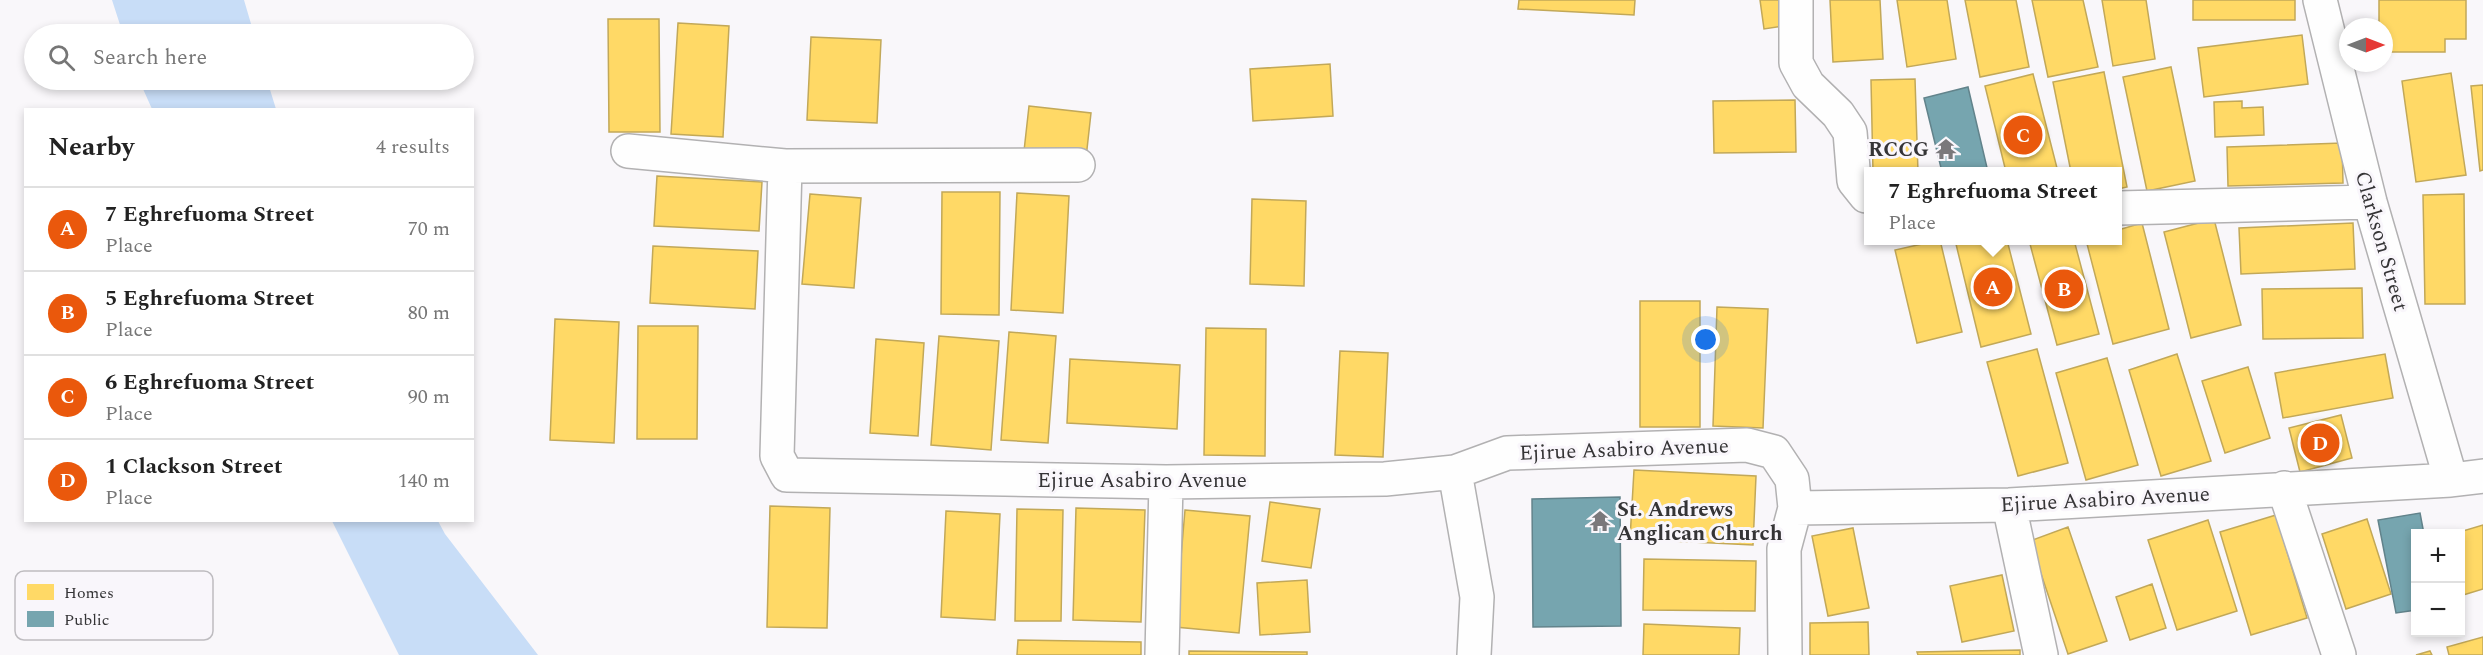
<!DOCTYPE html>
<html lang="en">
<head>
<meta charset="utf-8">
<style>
  body { margin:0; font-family:Spectral,serif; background:#f2f2f2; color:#222 }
  .controls { position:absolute; right:18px; bottom:18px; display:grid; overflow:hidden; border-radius:0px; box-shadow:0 3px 9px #0003 }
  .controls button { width:54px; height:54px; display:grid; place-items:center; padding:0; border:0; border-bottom:2px solid #e0e0e0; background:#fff; color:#222; font:30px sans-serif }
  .compass { position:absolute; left:2339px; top:18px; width:54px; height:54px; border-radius:50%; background:#fff; box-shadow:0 3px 9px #0003; rotate:90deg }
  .you { position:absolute; left:1706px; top:340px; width:21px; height:21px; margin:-15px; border:4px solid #fff; border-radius:50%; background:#1a73e8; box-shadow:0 0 0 9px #1a73e833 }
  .badge { display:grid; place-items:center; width:39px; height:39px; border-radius:50%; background:#ea580c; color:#fff; font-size:20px; font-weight:700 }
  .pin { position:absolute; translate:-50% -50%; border:3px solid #fff; box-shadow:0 2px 6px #0006 }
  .popup { position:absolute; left:1864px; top:167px; width:258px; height:78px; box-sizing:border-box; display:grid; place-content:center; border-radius:0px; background:#fff; filter:drop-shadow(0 2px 4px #0005); font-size:20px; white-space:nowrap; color:#767676 }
  .popup b { font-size:22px; color:#222 }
  .popup::after { content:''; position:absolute; left:50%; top:100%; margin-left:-12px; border:12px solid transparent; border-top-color:#fff }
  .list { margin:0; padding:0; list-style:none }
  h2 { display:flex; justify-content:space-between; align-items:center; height:78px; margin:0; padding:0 24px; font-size:26px }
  h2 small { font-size:20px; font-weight:400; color:#767676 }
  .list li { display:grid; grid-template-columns:39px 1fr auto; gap:18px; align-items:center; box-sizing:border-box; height:84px; padding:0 24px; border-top:2px solid #e0e0e0 }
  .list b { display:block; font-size:22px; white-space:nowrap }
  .list p { margin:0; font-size:20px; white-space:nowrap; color:#767676 }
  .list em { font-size:20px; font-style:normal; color:#767676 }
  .icon { flex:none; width:33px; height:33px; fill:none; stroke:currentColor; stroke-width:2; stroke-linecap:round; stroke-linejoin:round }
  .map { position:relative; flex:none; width:2483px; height:655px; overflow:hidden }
  .search { position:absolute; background:#fff; box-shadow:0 3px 9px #0003; left:24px; top:24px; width:450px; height:66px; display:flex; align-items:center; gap:15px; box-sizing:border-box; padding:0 21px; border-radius:33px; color:#767676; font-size:22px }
  .panel { position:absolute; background:#fff; box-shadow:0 3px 9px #0003; left:24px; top:108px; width:450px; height:414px; border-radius:0px }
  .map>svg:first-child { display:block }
  .water { fill:#c8ddf7 }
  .homes { fill:#ffd966; stroke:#c2a858; stroke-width:1.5 }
  .public { fill:#76a5af; stroke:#62838b; stroke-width:1.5 }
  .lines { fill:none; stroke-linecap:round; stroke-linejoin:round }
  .minor-casing { stroke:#b2b1b2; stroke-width:36 }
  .minor { stroke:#fefefe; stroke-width:33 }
  .labels { text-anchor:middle; stroke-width:6; stroke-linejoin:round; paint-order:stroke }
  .poi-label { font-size:21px; font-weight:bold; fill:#353436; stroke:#f9f6fb; text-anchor:end }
  .street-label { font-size:21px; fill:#353436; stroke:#f9f6fb }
  .key { fill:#f9f6fb; stroke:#bebcc0; stroke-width:1.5 }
  .key-label { font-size:16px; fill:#353436 }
</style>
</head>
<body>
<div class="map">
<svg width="2483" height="655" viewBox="0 0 2483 655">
  <rect width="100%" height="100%" fill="#f9f7fa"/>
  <path class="water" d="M112,0H244L254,34H123Z
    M139,80H267L276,109H152Z
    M332,521H438L445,534L538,655H399Z"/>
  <path class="homes" d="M1519,0H1635L1634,15L1518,9Z
    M1760,0H1786L1790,25L1764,29Z
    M1830,0H1880L1883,59L1833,62Z
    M1897,0H1947L1956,59L1907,67Z
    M1965,0H2016L2029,67L1980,77Z
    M2032,0H2083L2098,67L2048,77Z
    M2102,0H2146L2155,59L2113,66Z
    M2193,0H2295V20H2193Z
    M2379,0H2466V39H2445V52H2384V27H2379Z
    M608,19H659L660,132H609Z
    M678,23L729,26L723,137L671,134Z
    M2302,35L2308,84L2204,97L2198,48Z
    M811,37L881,40L877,123L807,120Z
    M1330,64L1333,116L1253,121L1250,69Z
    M2171,67L2195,181L2147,191L2123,77Z
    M2104,72L2127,187L2118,189V172H2071L2053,82Z
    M2451,73L2466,175L2416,182L2402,81Z
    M2033,74L2058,172H2006L1985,86Z
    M1915,79L1918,172H1873L1871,80Z
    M2483,85V170L2480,171L2471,86Z
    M1795,100L1796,152L1714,153L1713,101Z
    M2242,101V108L2263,107L2264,135L2215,137L2214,102Z
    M1029,106L1091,113L1086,158L1024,151Z
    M2342,143L2343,183L2228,186L2227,147Z
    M657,176L762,182L759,231L654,226Z
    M942,192H1000L999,315L941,314Z
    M1017,193L1069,196L1063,313L1011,310Z
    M810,194L861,198L854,288L802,284Z
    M2464,194L2465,304H2425L2423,195Z
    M1252,199L1306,201L1304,286L1250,284Z
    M2214,219L2241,325L2191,338L2164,232Z
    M2142,223L2169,329L2113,344L2086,240H2118V230Z
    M2353,223L2355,269L2241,274L2239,228Z
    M1940,240L1962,332L1917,343L1895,250Z
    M1955,240H2007L2031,334L1981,347Z
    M2042,240H2074L2099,334L2057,345L2030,244Z
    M653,246L758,251L755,309L650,303Z
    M2362,288L2363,338L2263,339L2262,289Z
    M1640,301H1700V427H1640Z
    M1717,307L1768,309L1763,428L1713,426Z
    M555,319L619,322L614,443L550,440Z
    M638,326H698L697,439H637Z
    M1206,328L1266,329L1265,456L1204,455Z
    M1009,332L1056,336L1048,443L1001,440Z
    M939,336L999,341L991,450L931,445Z
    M876,339L924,343L918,436L870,433Z
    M2037,349L2068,463L2018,476L1987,362Z
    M1340,351L1388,353L1383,457L1335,455Z
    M2177,354L2211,461L2161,476L2129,370Z
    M2385,354L2393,398L2283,418L2275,373Z
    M2107,358L2138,465L2086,480L2056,373Z
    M1070,359L1180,365L1177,429L1067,423Z
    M2248,367L2270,438L2225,453L2202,381Z
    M2341,415L2352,458L2300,472L2289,428Z
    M1634,470L1756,476L1753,545L1630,539Z
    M1270,502L1320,509L1311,568L1262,561Z
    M770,506L830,508L827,628L767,627Z
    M1076,508L1145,510L1141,622L1073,620Z
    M1017,509L1063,510L1061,621H1015Z
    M1185,510L1250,516L1239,633L1175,627Z
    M946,511L1000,514L995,620L941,617Z
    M2276,515L2307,618L2251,635L2220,532Z
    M2367,519L2391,594L2346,609L2322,534Z
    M2208,520L2237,611L2177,630L2148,540Z
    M2483,525V589L2460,596V534H2453Z
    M2068,527L2107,641L2068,654L2030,541Z
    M1853,528L1869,608L1828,616L1812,536Z
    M1644,559L1756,561L1755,611L1643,610Z
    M2002,575L2014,631L1962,642L1950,586Z
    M1307,580L1310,632L1260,635L1257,583Z
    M2152,584L2166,628L2130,640L2116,597Z
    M1868,622L1869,655H1810V623Z
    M1644,624L1740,628L1739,655H1643Z
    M2483,637V655H2449L2447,647Z
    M1018,640L1141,642V655H1017Z
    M2020,650V655H1918L1917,652Z
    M1189,651L1307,652V655H1189Z
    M2430,651L2432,655H2416Z"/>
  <path class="public" d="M1968,87L1988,172H1942L1924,98Z
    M1620,497L1621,626L1533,627L1532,499Z
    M2420,513L2424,534H2416V610L2396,613L2378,520Z"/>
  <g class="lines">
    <defs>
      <path id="minor" d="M1796,0V63L1808,85L1838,114L1850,132L1854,181L1866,196H1868
        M2320,0L2370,202L2451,480
        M628,151L785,166L1078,165
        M785,166L777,456L787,475L1166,482L1385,479L1455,472L1507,453L1747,445L1774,452L1792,479L1795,508L1784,549L1785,655
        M2118,208L2370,202
        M1455,472L1477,597L1474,655
        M2284,488L2339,655
        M2009,505L2041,655
        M1795,508L2009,505L2451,480L2483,476
        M1162,655L1166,482"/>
    </defs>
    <use href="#minor" class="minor-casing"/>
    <use href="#minor" class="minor"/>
  </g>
  <defs>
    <symbol id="temple-bare" viewBox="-9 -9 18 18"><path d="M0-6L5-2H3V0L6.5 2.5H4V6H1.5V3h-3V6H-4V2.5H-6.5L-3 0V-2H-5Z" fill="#7a787b" stroke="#f9f6fb" stroke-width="2.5" paint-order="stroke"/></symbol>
  </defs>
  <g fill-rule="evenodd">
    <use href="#temple-bare" x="1931" y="134" width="30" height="30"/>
    <use href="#temple-bare" x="1585" y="506" width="30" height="30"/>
  </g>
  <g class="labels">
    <g class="poi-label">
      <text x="1929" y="156">RCCG</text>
      <text x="1617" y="516" text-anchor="start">St. Andrews<tspan x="1617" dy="24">Anglican Church</tspan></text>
    </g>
    <g class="street-label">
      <text transform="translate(2382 241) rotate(74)" y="7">Clarkson Street</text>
      <text transform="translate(1624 449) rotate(-2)" y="7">Ejirue Asabiro Avenue</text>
      <text x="1142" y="487">Ejirue Asabiro Avenue</text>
      <text transform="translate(2105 499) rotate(-3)" y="7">Ejirue Asabiro Avenue</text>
    </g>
  </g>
  <rect x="15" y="571" width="198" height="69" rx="9" class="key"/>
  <rect x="27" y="584" width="27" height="16" fill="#ffd966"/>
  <rect x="27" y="611" width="27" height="16" fill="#76a5af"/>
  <g class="key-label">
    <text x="64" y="598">Homes</text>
    <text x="64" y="625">Public</text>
  </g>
</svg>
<div class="controls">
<button>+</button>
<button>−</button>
</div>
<svg class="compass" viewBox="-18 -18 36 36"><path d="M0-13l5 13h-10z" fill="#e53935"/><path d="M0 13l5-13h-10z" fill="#767676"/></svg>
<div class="you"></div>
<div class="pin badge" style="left:1993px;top:287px">A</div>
<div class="popup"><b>7 Eghrefuoma Street</b>Place</div>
<div class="pin badge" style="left:2064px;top:289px">B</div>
<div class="pin badge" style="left:2023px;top:135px">C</div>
<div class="pin badge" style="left:2320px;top:443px">D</div>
<div class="search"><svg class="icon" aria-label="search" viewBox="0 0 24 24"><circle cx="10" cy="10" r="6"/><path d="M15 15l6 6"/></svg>Search here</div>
<section class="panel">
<h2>Nearby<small>4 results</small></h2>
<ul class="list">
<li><span class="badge">A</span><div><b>7 Eghrefuoma Street</b><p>Place</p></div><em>70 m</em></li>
<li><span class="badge">B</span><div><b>5 Eghrefuoma Street</b><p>Place</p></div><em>80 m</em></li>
<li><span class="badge">C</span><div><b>6 Eghrefuoma Street</b><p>Place</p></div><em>90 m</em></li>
<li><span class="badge">D</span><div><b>1 Clackson Street</b><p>Place</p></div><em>140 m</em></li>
</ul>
</section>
</div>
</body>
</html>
